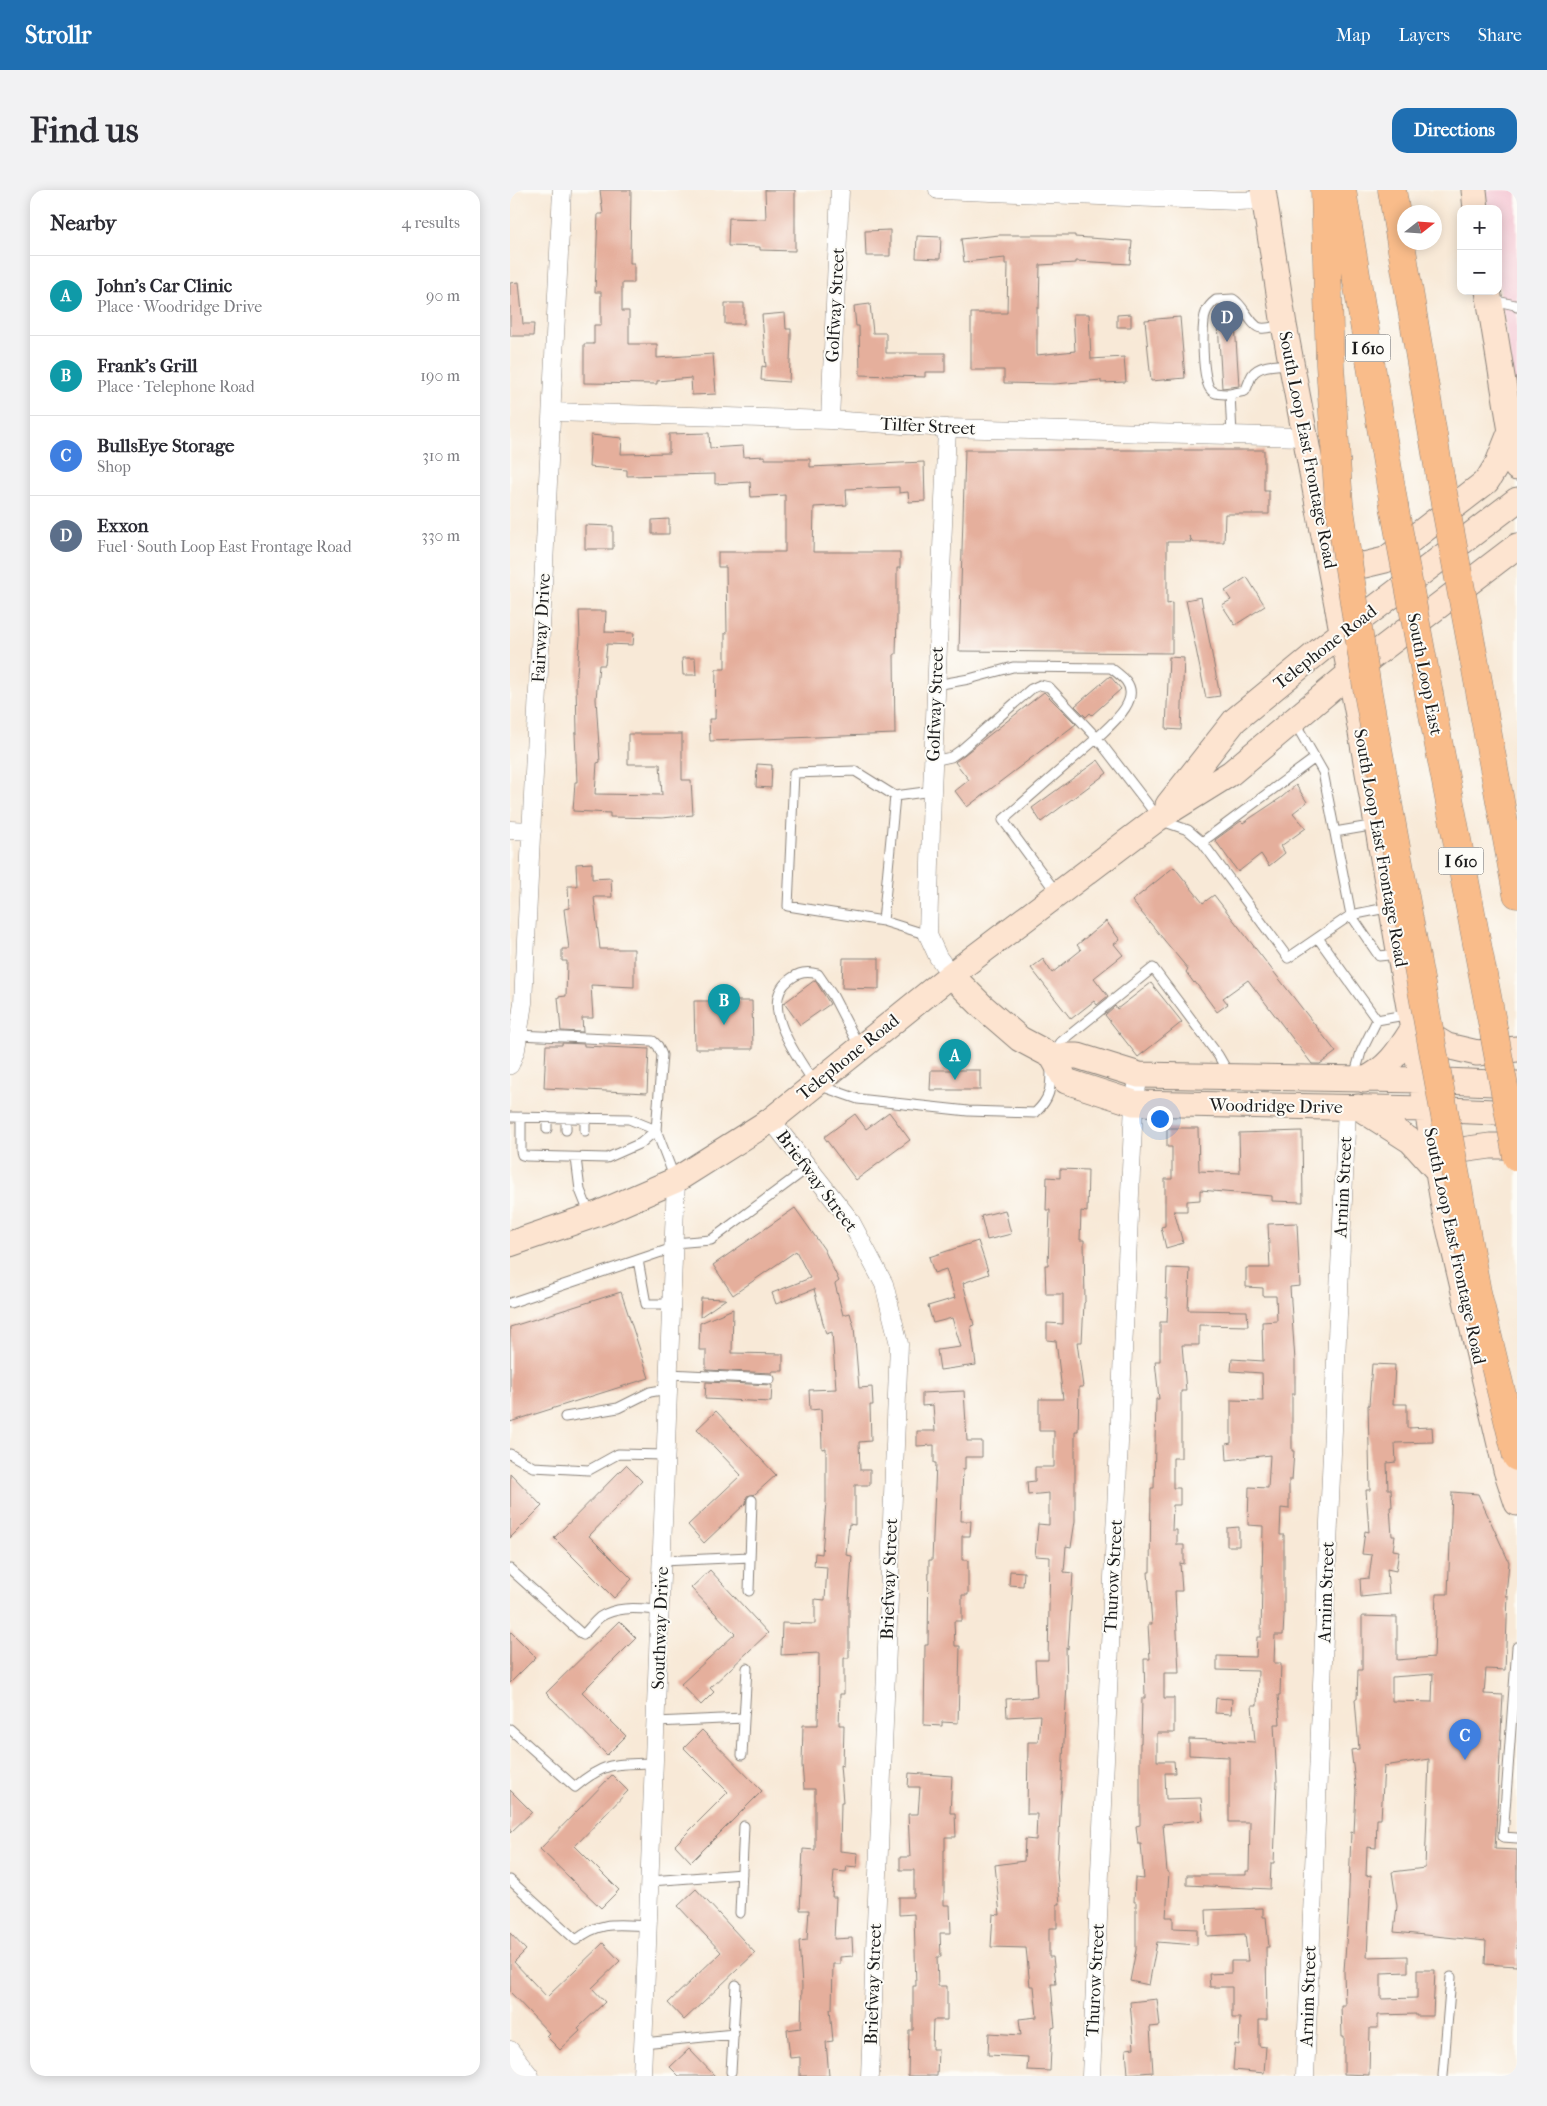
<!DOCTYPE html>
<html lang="en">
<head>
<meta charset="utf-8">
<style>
  body { margin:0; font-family:"IM FELL French Canon",serif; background:#f2f2f3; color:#2b2b33 }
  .controls { position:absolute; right:15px; top:15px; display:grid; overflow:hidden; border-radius:10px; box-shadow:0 2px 12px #0003 }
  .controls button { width:45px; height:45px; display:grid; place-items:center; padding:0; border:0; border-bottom:1px solid #e1e1e2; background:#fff; color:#2b2b33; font:25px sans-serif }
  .compass { position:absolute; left:887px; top:15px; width:45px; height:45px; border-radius:50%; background:#fff; box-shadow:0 2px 12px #0003; rotate:73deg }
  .you { position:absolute; left:649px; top:928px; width:18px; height:18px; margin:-12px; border:4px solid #fff; border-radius:50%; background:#1a73e8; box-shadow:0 0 0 8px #1a73e833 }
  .badge { display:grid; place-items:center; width:32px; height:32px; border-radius:50%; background:#1f6fb2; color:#fff; font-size:16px; font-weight:700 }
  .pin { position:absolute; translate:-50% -41px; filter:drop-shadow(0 1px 2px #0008) }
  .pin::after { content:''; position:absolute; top:26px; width:18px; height:15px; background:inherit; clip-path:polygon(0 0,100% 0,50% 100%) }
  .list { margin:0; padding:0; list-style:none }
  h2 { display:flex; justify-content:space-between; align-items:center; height:65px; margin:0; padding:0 20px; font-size:21px }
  h2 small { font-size:16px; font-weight:400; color:#7c7c81 }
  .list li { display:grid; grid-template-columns:32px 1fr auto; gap:15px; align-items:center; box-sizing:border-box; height:80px; padding:0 20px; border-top:1px solid #e1e1e2 }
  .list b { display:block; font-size:19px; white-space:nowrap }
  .list p { margin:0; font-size:16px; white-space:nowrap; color:#7c7c81 }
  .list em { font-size:16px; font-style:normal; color:#7c7c81 }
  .map { position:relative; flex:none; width:1007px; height:1886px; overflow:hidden; border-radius:15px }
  header { display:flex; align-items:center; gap:30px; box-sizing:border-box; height:70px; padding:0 25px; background:#1f6fb2; color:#fff }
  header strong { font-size:24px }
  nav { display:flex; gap:28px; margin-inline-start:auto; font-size:18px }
  .intro { display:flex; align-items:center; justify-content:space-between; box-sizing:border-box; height:120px; padding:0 30px }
  h1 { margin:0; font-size:35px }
  .button { padding:12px 22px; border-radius:15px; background:#1f6fb2; color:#fff; font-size:18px; font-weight:700 }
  main { display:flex; gap:30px; padding:0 30px }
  aside { flex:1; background:#fff; border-radius:15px; box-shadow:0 2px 12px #0003 }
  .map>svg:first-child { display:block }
  .built { fill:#f6cfd9 }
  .building { fill:#e5af9c; fill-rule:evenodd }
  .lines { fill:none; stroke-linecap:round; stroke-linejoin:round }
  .lane-casing { stroke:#8a827a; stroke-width:11 }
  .street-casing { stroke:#8a827a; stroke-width:19 }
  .secondary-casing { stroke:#8a827a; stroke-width:27 }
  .highway-casing { stroke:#8a827a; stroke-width:29 }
  .lane { stroke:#fff; stroke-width:9 }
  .street { stroke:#fff; stroke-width:18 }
  .secondary { stroke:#fde4d0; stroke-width:25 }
  .highway { stroke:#f9bc8a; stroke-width:28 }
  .highway-bridge-casing { stroke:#8a827a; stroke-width:29; stroke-linecap:butt }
  .highway-bridge { stroke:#f9bc8a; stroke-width:28 }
  .labels { text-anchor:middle; stroke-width:4; stroke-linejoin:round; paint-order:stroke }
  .shield { fill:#fdfcf7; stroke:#605f5e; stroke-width:1 }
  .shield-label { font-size:16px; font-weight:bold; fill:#1c1c1c }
  .street-label { font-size:18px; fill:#1c1c1c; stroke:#fdfcf7 }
</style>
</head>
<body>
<header>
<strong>Strollr</strong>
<nav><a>Map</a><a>Layers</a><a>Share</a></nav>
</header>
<div class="intro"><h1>Find us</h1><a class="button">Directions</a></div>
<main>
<aside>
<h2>Nearby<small>4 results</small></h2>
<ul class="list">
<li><span class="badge" style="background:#0f9aa8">A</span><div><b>John’s Car Clinic</b><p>Place · Woodridge Drive</p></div><em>90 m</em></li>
<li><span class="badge" style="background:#0f9aa8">B</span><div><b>Frank’s Grill</b><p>Place · Telephone Road</p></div><em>190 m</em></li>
<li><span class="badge" style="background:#3f7fe0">C</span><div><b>BullsEye Storage</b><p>Shop</p></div><em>310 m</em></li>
<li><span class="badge" style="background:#5c6f8a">D</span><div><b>Exxon</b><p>Fuel · South Loop East Frontage Road</p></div><em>330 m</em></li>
</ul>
</aside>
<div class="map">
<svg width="1007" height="1886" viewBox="0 0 1007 1886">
  <rect width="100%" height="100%" fill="#fdfcf7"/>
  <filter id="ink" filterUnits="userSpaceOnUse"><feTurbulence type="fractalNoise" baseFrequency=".02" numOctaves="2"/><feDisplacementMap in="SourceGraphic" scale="10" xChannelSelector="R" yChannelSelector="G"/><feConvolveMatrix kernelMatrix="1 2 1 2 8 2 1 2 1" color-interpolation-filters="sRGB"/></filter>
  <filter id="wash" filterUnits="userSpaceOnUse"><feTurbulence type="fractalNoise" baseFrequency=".0096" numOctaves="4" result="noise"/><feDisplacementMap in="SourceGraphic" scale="20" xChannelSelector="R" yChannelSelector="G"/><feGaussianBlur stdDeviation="1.12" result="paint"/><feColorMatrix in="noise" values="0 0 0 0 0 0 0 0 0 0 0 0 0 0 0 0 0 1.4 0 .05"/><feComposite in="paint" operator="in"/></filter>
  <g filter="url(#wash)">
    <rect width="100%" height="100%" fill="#f8e9d7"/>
    <path class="built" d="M975,0H1007V213L988,88V19H978Z"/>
    <g id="blocks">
      <path class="building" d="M90,0H121L120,73H124V93H112V121H119V154H147V168L203,164L206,204L182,205L181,188L147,191V194L74,193V154H84V135H91V102H85L88,24H93Z
        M255,0H285V61L250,60V57L218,56L219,28L256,29Z
        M380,40V66H356L355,41Z
        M489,45H565V47L622,51L620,74L566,71V73L530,75L529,118H527V165L565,161L563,124H579L581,169L614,167L616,192L591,193V190L545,194L494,193V180H461V123H497L498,74H495V68L454,72L451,49Z
        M407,46L431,47L430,69L406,68Z
        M9,92L13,134H24L23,146H0V93Z
        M215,113H234V134H215Z
        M360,114L363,143H376V163H435V182H415V187L350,185L349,136H346L344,116Z
        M721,115L724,118L729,196L712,198L707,117Z
        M275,123L276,139H281V150L279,192L251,190L252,176L256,177L252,125Z
        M621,124V137H607V125Z
        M670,127L675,188L641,191L635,130Z
        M199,243L200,258L233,256L234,267L255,266V269H300V277L414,272L415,311L399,312L398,302L389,303V297L336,299L337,315L304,317L303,362H390V378H387V426L386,464H384L385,544L200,551L199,529H205L206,479H215V443H217L216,377H208V362H275V305L241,307L240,292L205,294V284L117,286V280L79,277L81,245L112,248L111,264L159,263V244Z
        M455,260H754V301H759V324H715L714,352H683L679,346L681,352H657V414L662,413V463L449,461Z
        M159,329V344H142V330Z
        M75,335L103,336V359H75Z
        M737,387L755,416L725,435L712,415L721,410L715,401Z
        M691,407L710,506L696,508L676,410Z
        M69,421H96L95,442L124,443L123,455L97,454L95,475H89L86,509L90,572L87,573L85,604L152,605L150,574H118V544H172V590H181L183,625L152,628L100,627V623L63,621L65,592H67L65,543H67L66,494L70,449Z
        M659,467L674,468L671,540L656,539Z
        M172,468H185L186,485H173Z
        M600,486L611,499L582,525L580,523L576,527L565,516Z
        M534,502L566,534L457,617L445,601L459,590L445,572Z
        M588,570L597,583L531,632L522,618Z
        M247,574L262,575L261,598L246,597Z
        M786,595L797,612L783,623L796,638L771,656L775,663L759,676L751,664L728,682L705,650L731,631L733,633L772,607Z
        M82,673V689L101,688L102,707H84L90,759H124V797L81,795L83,828H72L73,842L51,841L48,807L56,806L57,771H52V759H59L54,719L59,718L58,696H67L66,674Z
        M664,677L693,713L704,705L826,862L810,874H802L738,790L713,808L718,814L707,822L685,792L684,793L676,782L678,779L622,711Z
        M596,731L610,750L604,754L613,765L584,788L598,806L587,815L584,811L561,829L521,778L533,769L542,783L571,760L567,755Z
        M333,768H369V799L332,798Z
        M305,790L320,814L290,835L274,813Z
        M641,793L672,832L628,867L595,825L605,816L607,819Z
        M184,811H242L243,859H185Z
        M52,853L74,854V856L139,859L137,903L34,898L36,855H52Z
        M421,880H470V900H420Z
        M379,922L400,950L346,990L314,947L345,924L356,939Z
        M657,938H688L689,981L730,983L729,943L792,941L793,1012L762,1011V1006L690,1000V1010L677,1011V1021H664L673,1053L656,1058L651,1037L655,1036V989H662V957H657Z
        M550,979L578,980L577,1022L571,1021L570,1050H574L575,1112L574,1113L572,1152H567L573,1197H569L568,1241H565V1331L561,1357L556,1356L554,1382L563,1383L558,1459L556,1458L557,1494L547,1682L550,1714H547V1738H539V1767H543L546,1794H541L545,1837L542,1838L540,1881L517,1880L518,1867L478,1865L479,1843L511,1845L509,1829L527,1827L524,1796H520L516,1758L481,1757L483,1724L490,1725L485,1675L514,1671L515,1649L526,1650L527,1624H517L518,1552H528L530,1525L497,1527L496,1509L527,1507L525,1470H538L540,1367L525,1366L528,1334L539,1335V1303L518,1305L517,1292L525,1291V1277H544V1241H529V1209H553L546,1151L537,1150V1133L553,1134V1104H536L535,1075H538L540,1020H536L537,987L550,988Z
        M285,1018L314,1059L329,1091L325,1094L333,1125L340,1123L344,1137L349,1198L362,1197L363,1215H360L361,1251L349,1252L350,1280H360V1295H345V1335L339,1334L336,1365L342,1366L339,1410V1468H334V1504H330L329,1535H334L333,1576L330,1575L333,1612H331L330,1661L348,1663L347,1677L337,1676L336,1682L324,1681L322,1707H326L324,1749L342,1748L343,1766L330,1767V1774H323L322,1819H320L323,1851L316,1852L319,1886H290V1867L280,1868L277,1840L291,1838L292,1796L289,1751L297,1750L299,1720H290L293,1659L305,1660V1599H294L292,1575L293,1535H308L309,1463L271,1465L272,1433L305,1434V1409L315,1410L317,1377L304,1376L305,1363L312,1364L316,1312V1258L312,1259L311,1219L300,1220L299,1200L326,1199L322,1142L316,1144L304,1099L266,1114L262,1103L300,1088L286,1061L223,1105L203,1075Z
        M495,1020L501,1044L477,1050L471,1026Z
        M787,1033L790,1096L780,1097L785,1171V1204H782V1261H784L782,1290H779V1319L771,1318L770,1345H774V1426L773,1445H765L764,1473H771L770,1505H768L770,1534H764L767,1591L764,1673H761L760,1699L677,1695V1685H736V1681H739L740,1632H719V1567L679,1565V1549L745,1552L742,1515H747L748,1481L707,1480V1466L746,1467L747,1447H751L753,1336L738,1335L739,1297L758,1298L760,1265L717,1270L716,1254L721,1253V1210L753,1211L752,1183L721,1181L722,1169L753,1171L752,1132L767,1131L766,1106H753V1098L736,1097V1078H760L758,1034Z
        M468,1051L479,1084L453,1093L464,1135L461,1136L466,1175L430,1180L427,1160L451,1157L442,1128L423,1133L418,1116L445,1108L436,1079L424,1083L419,1067Z
        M657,1078L680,1079L678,1120L737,1121L738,1136L689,1135V1155H672L676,1201H671V1268H663V1298H670V1315H663L662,1340H667V1355H674V1374L670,1373L672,1401H665L669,1483H654V1508H664V1543H647V1571H664L665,1583H655L656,1609L691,1608L693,1630L653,1634L657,1682L659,1683L656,1727H663V1738L687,1739V1755L647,1752L639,1795L620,1791L626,1760V1712H624L625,1688L634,1689L631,1654H628L626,1636L630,1635V1553H631L632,1508H635L634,1469H640L638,1434H642L638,1382H640L641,1298H644L646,1209H649L645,1171H650V1132H657L658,1108H656Z
        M111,1102L139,1188L0,1232V1137Z
        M191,1108L216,1109L190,1127Z
        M223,1119L222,1163L273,1164V1181H262V1183L196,1180V1160H189L190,1133Z
        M862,1174L885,1175L883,1214H897V1238L922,1237L923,1252L885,1253L886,1272L877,1273L878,1299H881L882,1317H880L882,1346H885L883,1360L889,1361L886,1381L877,1379L879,1404L851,1407L850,1389L859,1388L862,1365L852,1364L855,1341L859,1342L856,1300H860L858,1215H859Z
        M196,1192L262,1195L261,1212L195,1209Z
        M454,1201L457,1251H472V1267H455V1279H453L451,1331H461L460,1346H452V1370H458V1405H452V1431H444L445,1456H450L448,1533L432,1532V1536L414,1535L415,1455H418L419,1370H422L426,1273H424V1255L407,1256V1241H425L423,1215L412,1216V1203Z
        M206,1221L266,1285L245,1304L237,1306L236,1313L194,1353L178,1335L231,1285L187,1239Z
        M116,1275L132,1291L79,1346L122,1389L104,1408L44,1348Z
        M0,1283L32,1316L0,1348Z
        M942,1302L968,1304L999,1372L996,1406H998L995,1480L976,1479L974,1504L993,1505L985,1659L1007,1660V1776L975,1774L976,1751L884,1742L887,1716L882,1682L915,1678L919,1569L874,1576L871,1629H867L866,1658L857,1657L856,1686L861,1685L857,1767L898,1766V1782L871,1783V1809L907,1808V1780H925L923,1826H906V1824L868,1825V1838H860L859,1885L834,1884V1847H832L831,1815H835L834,1781L838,1727L841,1642L844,1643L846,1600L841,1560L849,1559L845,1509H847L848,1480H852V1426L887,1427V1470L924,1467L926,1404H938ZM923,1484L922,1512L882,1511V1487Z
        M729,1337V1356H717V1338Z
        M200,1380L258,1443L200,1498L204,1502L191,1515L171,1494L225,1444L181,1398Z
        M500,1381L514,1382L513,1396L499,1395Z
        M109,1431L126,1448L72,1502L116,1546L97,1565L36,1503Z
        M0,1441L26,1467L0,1493Z
        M706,1508L722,1509L721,1524L705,1523Z
        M192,1540L252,1601L181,1672L165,1655L218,1602L174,1558Z
        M399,1583L442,1586L440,1623H445L446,1647H435V1660H434V1715H440L441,1743H430L431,1767H427L428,1796H437V1830H423L422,1859H428L427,1886H398L399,1840H403V1796H406L404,1724L389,1725V1707H404V1680H390V1667H400L398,1624H408L410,1597H398Z
        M102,1585L118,1601L65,1656L109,1700L91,1718L30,1659Z
        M0,1600L22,1622L0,1643Z
        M186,1699L245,1763L174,1830L158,1813L211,1762L168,1716Z
        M753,1718V1727H756L759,1757H756L757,1830H749V1856L756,1857L754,1883L723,1880L725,1854L729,1855L730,1828H722V1797H700L699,1784L721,1783V1771H738L735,1744L697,1746L696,1720Z
        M0,1743L16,1760L4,1772L37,1807L93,1753L110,1771L82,1798L95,1812L68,1838L70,1841L50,1860L36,1846L39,1843L0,1802Z
        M647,1809L650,1836L640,1837L643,1882L618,1884L616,1859L624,1858L620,1812Z
        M179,1859L205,1886H169L160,1877Z"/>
    </g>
  </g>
  <g filter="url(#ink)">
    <use href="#blocks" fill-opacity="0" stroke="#8a827a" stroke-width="1"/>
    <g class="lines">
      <defs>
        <path id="lane" d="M982,110L1005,115L1007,117
          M720,204L735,201C738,196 739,190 742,185C749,174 769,175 781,174
          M722,245L720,204C714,204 706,205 701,200C692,192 691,133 696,122C698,117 702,113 706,110L723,109C734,115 741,137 751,138C757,139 765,136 772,136
          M785,533L813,582L841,725L869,766L889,764
          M423,571L441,567L451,560L521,499L530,495L539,497L587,548C599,536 632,511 616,491C612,486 606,482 601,478L503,477L459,489L426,495
          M652,631L678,640L692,652L778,768L841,725L881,717
          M825,642L866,635
          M692,652L805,568
          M546,702L493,630L587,548L647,626
          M373,731L385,606
          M418,745L373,731L278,716L284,583L345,581L385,606L422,601
          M808,748L867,830L900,824
          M8,845L143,851L148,856L152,865L146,940L165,989
          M350,858L323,806L308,784C297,781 289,782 279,790C247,815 289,869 305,894L348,909L458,921L525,923C540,909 541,899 541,879
          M543,864L551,852L643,778L708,865L719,884
          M844,887L851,862L867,830
          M0,927L119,929L146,940L131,953L97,968L16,966L12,965L11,961V927
          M37,939V927
          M56,940V928
          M75,941V928
          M66,968L70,1000L80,1025
          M164,1053L201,1050L299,977
          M128,1070L136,1114H161
          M0,1113L163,1058
          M159,1184L260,1189
          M55,1227L108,1218L140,1202L158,1199
          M0,1264L23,1277L79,1280L108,1264L156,1265
          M152,1371L240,1367
          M0,1379L73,1445C79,1439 84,1432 90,1427C108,1415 131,1419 150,1420
          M239,1401L242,1310
          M1007,1457L993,1647L1007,1648
          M146,1532L234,1528
          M0,1539L65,1597C96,1571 106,1574 145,1573
          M232,1565L237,1478
          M0,1690L66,1750C91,1730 108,1735 139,1736
          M141,1691L232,1684
          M230,1723L234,1636
          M133,1853L224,1844
          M221,1882L226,1795
          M933,1886L941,1787"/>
        <path id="street" d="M428,0L728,11L754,10
          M42,222L320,230L437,238L795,247
          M320,230L330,0
          M437,238L422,601L418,745L428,767L441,785
          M0,640L22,641
          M0,875L6,859L13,813L52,0
          M261,930L340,1030L374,1094L389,1154L360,1886
          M0,1860L20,1886
          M132,1886L166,990
          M581,1886L624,913L629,885
          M795,1886L837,917"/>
        <path id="secondary" d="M753,0L774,135L847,520L934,1017L996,1280L1007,1313
          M964,0L966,19
          M978,101L1007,278
          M823,360L829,366L843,373L854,375L875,370L977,291L988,273L1000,243
          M658,615L725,530L814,457L1007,310
          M441,785L473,817L510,849L542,866H568L629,885L911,890L1007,894
          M906,837L937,856L967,863L1007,859
          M542,866L556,891L624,913L916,919L1007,923
          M854,890C878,879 889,861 903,839
          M848,917L901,951L927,980L951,960L980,956H1007
          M0,1054L90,1023L166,990L261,930L441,785L647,629L721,583L839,484L1007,356"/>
        <path id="highway" d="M815,0L820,175L826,270
          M832,0L884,316
          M882,0L930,287
          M964,469L1007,704
          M920,509L982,832"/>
      </defs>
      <use href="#lane" class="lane-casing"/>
      <use href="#street" class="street-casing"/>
      <use href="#secondary" class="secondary-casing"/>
      <use href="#highway" class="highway-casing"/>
      <use href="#lane" class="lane"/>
      <use href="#street" class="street"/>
      <use href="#secondary" class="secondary"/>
      <use href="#highway" class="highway"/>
      <defs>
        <path id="highway-bridge" d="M826,270L829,313L857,498L967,1102L1007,1267
          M930,287L964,469
          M884,316L920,509
          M982,832L1007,967"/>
      </defs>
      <use href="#highway-bridge" class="highway-bridge-casing"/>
      <use href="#highway-bridge" class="highway-bridge"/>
    </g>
  </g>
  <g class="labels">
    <g class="shield">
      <rect x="835.5" y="144.5" width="45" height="27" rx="4"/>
      <rect x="928.5" y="657.5" width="45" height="27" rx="4"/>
    </g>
    <g class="shield-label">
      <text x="858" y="164">I 610</text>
      <text x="951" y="677">I 610</text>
    </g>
    <g class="street-label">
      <text transform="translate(325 115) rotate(-87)" y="6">Golfway Street</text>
      <text transform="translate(418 236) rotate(3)" y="6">Tilfer Street</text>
      <text transform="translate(798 260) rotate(79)" y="6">South Loop East Frontage Road</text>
      <text transform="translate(31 438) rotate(-87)" y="6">Fairway Drive</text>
      <text transform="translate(815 457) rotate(-38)" y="6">Telephone Road</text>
      <text transform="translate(915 484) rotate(79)" y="6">South Loop East</text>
      <text transform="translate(425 514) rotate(-88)" y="6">Golfway Street</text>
      <text transform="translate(871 658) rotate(80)" y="6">South Loop East Frontage Road</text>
      <text transform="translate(338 867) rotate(-39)" y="6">Telephone Road</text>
      <text transform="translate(766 916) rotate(1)" y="6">Woodridge Drive</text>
      <text transform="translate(307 991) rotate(53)" y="6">Briefway Street</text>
      <text transform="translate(833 997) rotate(-87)" y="6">Arnim Street</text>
      <text transform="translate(945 1056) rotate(78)" y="6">South Loop East Frontage Road</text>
      <text transform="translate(603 1386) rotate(-87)" y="6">Thurow Street</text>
      <text transform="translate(379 1389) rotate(-88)" y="6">Briefway Street</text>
      <text transform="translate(816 1402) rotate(-88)" y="6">Arnim Street</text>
      <text transform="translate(150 1438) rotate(-88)" y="6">Southway Drive</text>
      <text transform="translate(585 1790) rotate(-87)" y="6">Thurow Street</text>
      <text transform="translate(363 1794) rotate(-88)" y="6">Briefway Street</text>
      <text transform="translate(798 1806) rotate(-88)" y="6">Arnim Street</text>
    </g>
  </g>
</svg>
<div class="controls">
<button>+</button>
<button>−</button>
</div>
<svg class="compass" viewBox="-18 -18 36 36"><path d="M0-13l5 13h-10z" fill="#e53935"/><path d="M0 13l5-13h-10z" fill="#7c7c81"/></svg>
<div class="you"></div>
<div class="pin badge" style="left:445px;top:890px;background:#0f9aa8">A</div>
<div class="pin badge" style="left:214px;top:835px;background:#0f9aa8">B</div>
<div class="pin badge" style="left:955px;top:1570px;background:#3f7fe0">C</div>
<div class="pin badge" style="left:717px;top:152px;background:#5c6f8a">D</div>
</div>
</main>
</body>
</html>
